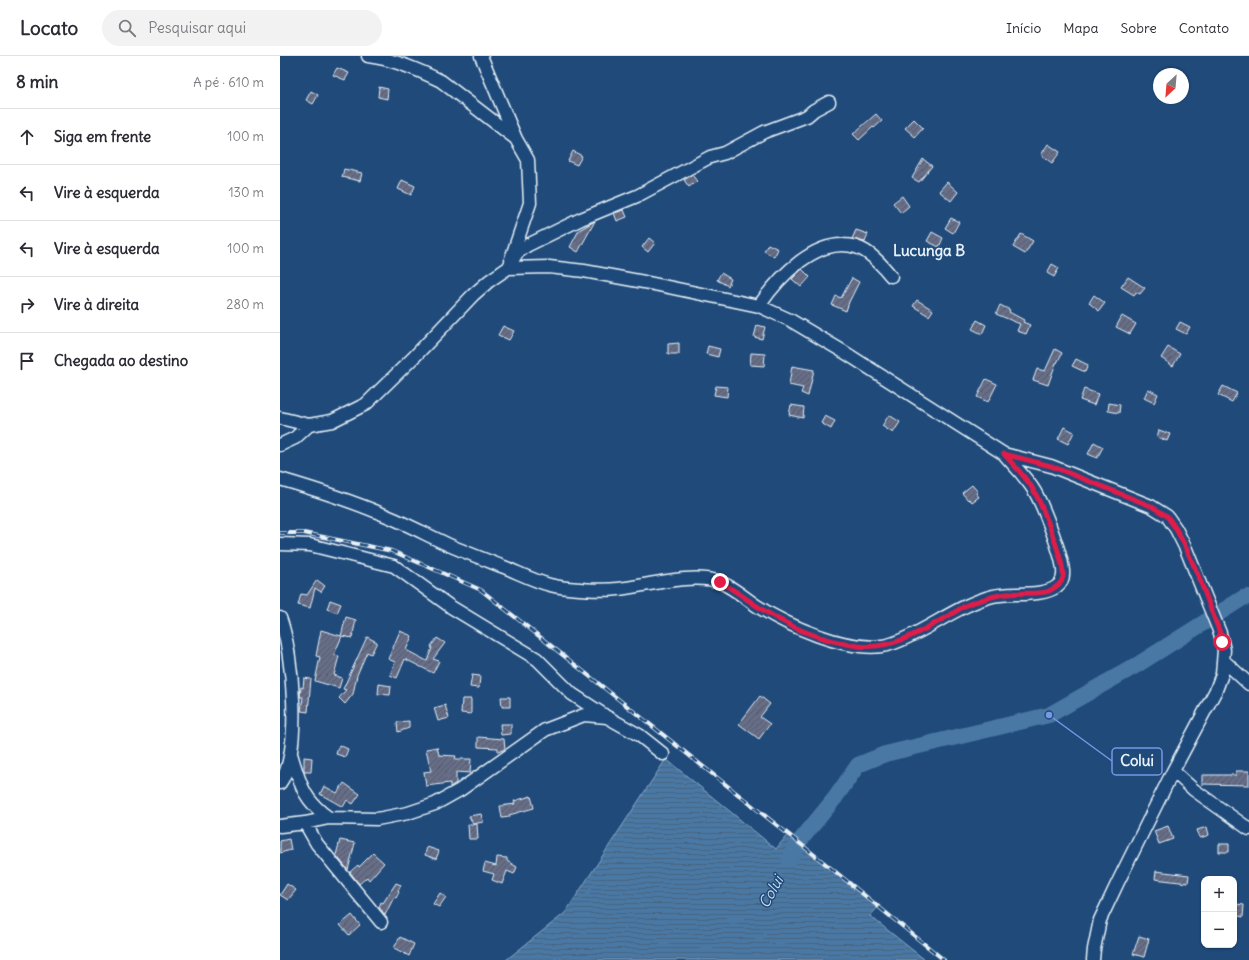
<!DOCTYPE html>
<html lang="pt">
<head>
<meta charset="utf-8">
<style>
  body { margin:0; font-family:Delius,sans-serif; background:#f2f2f3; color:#2b2b33 }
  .controls { position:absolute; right:12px; bottom:12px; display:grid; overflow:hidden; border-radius:8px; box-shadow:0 1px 3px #0004 }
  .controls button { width:36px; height:36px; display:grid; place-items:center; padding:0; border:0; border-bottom:1px solid #e1e1e2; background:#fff; color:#2b2b33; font:20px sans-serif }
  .compass { position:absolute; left:873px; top:12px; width:36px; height:36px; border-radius:50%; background:#fff; box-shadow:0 1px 3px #0004; rotate:206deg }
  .stop { position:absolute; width:12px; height:12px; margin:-9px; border:3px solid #e11d48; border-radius:50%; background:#fff }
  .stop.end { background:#e11d48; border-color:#fff; box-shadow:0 1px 4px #0008 }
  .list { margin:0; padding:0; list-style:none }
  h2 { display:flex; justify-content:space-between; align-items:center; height:52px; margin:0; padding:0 16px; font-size:17px }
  h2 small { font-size:13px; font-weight:400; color:#7c7c81 }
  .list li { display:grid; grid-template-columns:26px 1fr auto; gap:12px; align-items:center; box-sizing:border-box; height:56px; padding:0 16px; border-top:1px solid #e1e1e2 }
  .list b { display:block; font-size:15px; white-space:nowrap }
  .list em { font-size:13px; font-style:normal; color:#7c7c81 }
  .icon { flex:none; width:22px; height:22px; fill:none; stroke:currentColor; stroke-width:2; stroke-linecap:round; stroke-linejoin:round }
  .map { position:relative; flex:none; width:969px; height:904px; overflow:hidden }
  header { display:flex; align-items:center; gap:24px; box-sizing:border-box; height:56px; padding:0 20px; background:#fff; border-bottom:1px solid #e1e1e2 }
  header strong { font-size:19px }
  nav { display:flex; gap:22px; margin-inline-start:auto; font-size:14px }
  .search { width:280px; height:36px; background:#f2f2f3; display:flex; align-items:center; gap:10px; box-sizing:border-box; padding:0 14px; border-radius:22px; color:#7c7c81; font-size:15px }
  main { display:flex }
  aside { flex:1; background:#fff }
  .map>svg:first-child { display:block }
  .water { fill:url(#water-rules); stroke:#89a8c6 }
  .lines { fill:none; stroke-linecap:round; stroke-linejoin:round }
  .river { stroke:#4978a5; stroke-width:16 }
  .building { fill:url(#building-hatch); stroke:#e8f1f8 }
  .minor-casing { stroke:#e8f1f8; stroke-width:15 }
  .minor { stroke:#1f4a7a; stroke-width:12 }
  .rail-casing { stroke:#e8f1f8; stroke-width:4 }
  .rail { stroke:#1f4a7a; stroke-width:2.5; stroke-dasharray:8; stroke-linecap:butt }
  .route { stroke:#e11d48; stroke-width:5 }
  .labels { text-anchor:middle; stroke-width:3; stroke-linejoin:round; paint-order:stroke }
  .neighbourhood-label { font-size:15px; font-weight:bold; fill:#e8f1f8; stroke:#1f4a7a }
  .water-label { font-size:15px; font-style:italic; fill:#d0dfec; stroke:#1f4a7a }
  .leader { fill:none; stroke:#7897e6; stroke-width:1.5 }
  .callout-dot { fill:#7897e6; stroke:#1f4a7a; stroke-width:1.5 }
  .callout { fill:#1f4a7a; stroke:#7897e6; stroke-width:1.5 }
  .callout-label { font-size:15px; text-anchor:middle; font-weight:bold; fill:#e8f1f8 }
</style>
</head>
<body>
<header>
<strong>Locato</strong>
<div class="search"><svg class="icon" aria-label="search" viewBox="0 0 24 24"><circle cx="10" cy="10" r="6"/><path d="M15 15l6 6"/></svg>Pesquisar aqui</div>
<nav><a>Início</a><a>Mapa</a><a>Sobre</a><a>Contato</a></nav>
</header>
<main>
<aside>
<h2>8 min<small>A pé · 610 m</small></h2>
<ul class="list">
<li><svg class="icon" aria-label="ahead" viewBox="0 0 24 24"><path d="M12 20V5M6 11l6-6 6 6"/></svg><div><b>Siga em frente</b></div><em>100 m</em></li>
<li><svg class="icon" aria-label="left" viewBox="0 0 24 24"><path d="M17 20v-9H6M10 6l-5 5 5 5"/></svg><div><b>Vire à esquerda</b></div><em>130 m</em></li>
<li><svg class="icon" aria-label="left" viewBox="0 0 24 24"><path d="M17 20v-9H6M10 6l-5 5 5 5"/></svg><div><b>Vire à esquerda</b></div><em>100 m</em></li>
<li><svg class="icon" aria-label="right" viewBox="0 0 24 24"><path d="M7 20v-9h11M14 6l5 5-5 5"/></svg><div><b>Vire à direita</b></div><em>280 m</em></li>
<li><svg class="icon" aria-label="arrive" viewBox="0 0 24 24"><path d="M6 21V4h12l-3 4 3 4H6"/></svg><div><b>Chegada ao destino</b></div></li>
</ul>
</aside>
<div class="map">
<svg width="969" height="904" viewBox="0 0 969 904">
  <defs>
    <pattern id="water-rules" width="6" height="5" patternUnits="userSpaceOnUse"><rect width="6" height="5" fill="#4978a5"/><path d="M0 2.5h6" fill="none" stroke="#48627c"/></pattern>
    <pattern id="building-hatch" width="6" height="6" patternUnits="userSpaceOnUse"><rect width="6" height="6" fill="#666e88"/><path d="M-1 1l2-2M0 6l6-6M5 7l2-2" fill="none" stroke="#545966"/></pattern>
  </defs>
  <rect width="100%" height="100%" fill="#1f4a7a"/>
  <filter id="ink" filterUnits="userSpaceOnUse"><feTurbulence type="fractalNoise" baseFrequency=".025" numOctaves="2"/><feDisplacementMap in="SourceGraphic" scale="8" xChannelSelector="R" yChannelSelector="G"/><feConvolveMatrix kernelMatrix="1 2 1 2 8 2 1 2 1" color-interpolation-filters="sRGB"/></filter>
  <g filter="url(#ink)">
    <path class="water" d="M386,703L496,793L508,778L599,850L590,860L645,904H226L285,857Z"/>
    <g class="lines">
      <path class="river" d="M509,804L519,786L555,742L578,709L605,698L769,659L857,609L963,542L969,541"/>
    </g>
    <path class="building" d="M57,12L69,17L65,24L53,19Z
      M99,31L108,33L107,43L98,41Z
      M31,35L38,39L33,48L26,44Z
      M596,58L602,65L594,72L593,71L579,84L573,78Z
      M634,63L643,72L635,81L625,72Z
      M768,88L780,96L772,107L761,99Z
      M293,95L302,100L297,109L288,105Z
      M643,103L652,110L639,126L632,122Z
      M64,113L82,117L80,125L62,121Z
      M412,119L417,125L409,131L404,124Z
      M122,124L135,130L131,139L118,133Z
      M667,126L678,136L671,145L659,135Z
      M622,140L629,150L621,157L613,147Z
      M344,154L347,161L337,165L334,157Z
      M671,162L679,166L673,177L665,172Z
      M315,165L298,196L290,191L299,174Z
      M576,174L588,178L585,186L572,183Z
      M652,176L663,182L659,191L647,185Z
      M741,178L753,185L745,198L733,191Z
      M369,182L375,187L368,196L362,191Z
      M488,188L498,193L494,201L484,195Z
      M772,208L779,212L774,221L767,217Z
      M522,213L530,221L521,231L512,223Z
      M441,217L451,223L448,230L437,224Z
      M848,221L865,232L860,238L856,236L854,239L841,231Z
      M572,222L579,226L569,246L566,255L552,249L556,240L561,242Z
      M814,239L825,247L819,255L809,247Z
      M637,244L653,254L649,260L633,250Z
      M720,249L730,254L729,256L744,264L743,266L750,269L746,278L737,275L740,268L716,258Z
      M842,260L856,268L850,278L836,271Z
      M697,264L706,269L702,278L692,273Z
      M900,266L910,271L906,278L896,273Z
      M477,269L485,271L482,283L474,281Z
      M223,270L234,275L229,284L218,279Z
      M399,287V298H388V288Z
      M428,290L440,293L438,301L426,298Z
      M888,291L900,298L893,310L881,302Z
      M775,293L782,297L777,307H776L768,329L753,324L757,313L765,315Z
      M471,297L485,298L484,310L470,309Z
      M796,303L808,309L805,316L792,310Z
      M512,310L534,314L528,340L521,337L523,332L509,329Z
      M706,323L717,328L708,346L697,341Z
      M436,330L448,331L447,341L434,339Z
      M943,330L957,337L952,346L938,339Z
      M804,333L818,338L814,349L800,344Z
      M868,333L878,338L874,347L864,342Z
      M829,347L840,349L839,357L828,355Z
      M511,349L524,351L523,362L509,359Z
      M609,359L620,366L613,377L602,370Z
      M545,360L555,365L551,373L541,367Z
      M784,371L794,376L788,388L778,383Z
      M879,374L890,378L887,385L877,381Z
      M814,386L823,391L817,402L808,398Z
      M692,429L698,436L696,437L699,441L692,446L689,443L688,444L682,437Z
      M37,524L45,530L41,536L35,532L30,552L18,549L21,538L27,539Z
      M50,544L61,548L57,557L47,553Z
      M66,561L76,564L72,582L62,580L54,599L59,600L54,619L62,622L59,632L35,625L40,601L36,600L41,574L61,580Z
      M120,575L132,580L126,594L147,605L152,592L151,590L157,582L165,587L153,603L159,605L153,617L125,603L117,622L110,619L115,606L108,603Z
      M87,581L97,586L91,598L87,596L77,619L73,638L65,648L59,642L66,634L63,633Z
      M192,619L200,620L199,632L190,631Z
      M24,622L31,623L28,656L21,655L23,641H20L21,631L23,632Z
      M99,628L111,630L110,639L98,638Z
      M480,640L490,648L480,661L490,668L479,683L459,668Z
      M221,641H230V651H222Z
      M182,643H191V658L181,657Z
      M165,649L169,662L158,665L154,652Z
      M129,665V672L118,676L117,666Z
      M220,668H231V678L221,679Z
      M198,681L224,683L225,693L218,696V692L198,691Z
      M59,689L68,693L65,701L56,698Z
      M157,691L159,699L176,700L175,703H191L190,717L176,716V727L170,731V727L146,730L144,716L151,715L146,693Z
      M24,701L32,702L31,716H24Z
      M956,715H969V729L922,728V719H956Z
      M64,727L80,738L73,748L67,744L63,751L40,738L44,730L57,737Z
      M251,740L254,752L229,759L230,761L222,762L220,750L235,748L234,745Z
      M201,758L203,766L193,768L189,760Z
      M197,768L198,783H189L188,769Z
      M888,770L893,783L879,788L874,775Z
      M927,771L929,779L920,782L917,774Z
      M9,783L11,794L0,797V785Z
      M60,784L75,787L68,814L56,799Z
      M939,788H949V796H939Z
      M147,791L159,795L156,803L145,799Z
      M93,797L104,807L89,824L87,821L79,828L70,816L78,809L79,811Z
      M217,801L227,802V805L237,811L234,818L227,815L222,828L212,824L214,818L203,815L205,807L216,810Z
      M876,815L909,819L908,827L875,823Z
      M116,827L121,829L118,835L119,836L116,842L114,841L105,859L99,851L101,846L103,847Z
      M7,828L16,834L8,844L0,839Z
      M160,837L166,841L159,851L153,848Z
      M956,848L964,849L963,861L955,859Z
      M72,859L80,869L69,879L60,869Z
      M859,880L869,883L864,901L853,898Z
      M120,881L134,888L129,900L114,892Z"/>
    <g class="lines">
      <defs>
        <path id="minor" d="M88,0C113,3 139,14 161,25L235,82
          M201,0L236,83L248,104L250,147L231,203
          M228,212L237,197L248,189L301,163L357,140L430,101L445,97L484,76L527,60L534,54L549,46
          M479,250C498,222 537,179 576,191C590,195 602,209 611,220
          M0,362L29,369L52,365L86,348L135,300L193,239L209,225L228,212L269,211L304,215L364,226L479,250L510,264L564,296L724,398L771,410L871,450L887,460L896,473L906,493L940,577L944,594L942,618L936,634L893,715L838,826L820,864L814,893L813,904
          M0,389L15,382L29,369
          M0,423C34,433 69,444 102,458C125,467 147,479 169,489C187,497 206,504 224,511C239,517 254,525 270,529C285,533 322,535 338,533C366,530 414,516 440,526C454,532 465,542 477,550C508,570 565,595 602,590C613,589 624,583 634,578C660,565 685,547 713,540C731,536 762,541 776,531C780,528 783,524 783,519C785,505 763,450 755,436C747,422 734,410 724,398
          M0,488L30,489L114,510L171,551L257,603L292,638L324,659
          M0,562C13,596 22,697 0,727
          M944,605L969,628
          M11,698C20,727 23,744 49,762
          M893,715L914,734L969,773
          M25,767L37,788L101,866
          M0,770L25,767L49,762L97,763L128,757L155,748L180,734L265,674L304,659L327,661L359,679L383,698"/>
      </defs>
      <use href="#minor" class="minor-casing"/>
      <use href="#minor" class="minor"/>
      <defs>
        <path id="rail" d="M0,477H24L112,495L201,534L557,817L664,904"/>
      </defs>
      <use href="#rail" class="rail-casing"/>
      <use href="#rail" class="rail"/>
    </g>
  </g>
  <g class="lines" filter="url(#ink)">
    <path class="route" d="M440,526C462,538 481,555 504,566C526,578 553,586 578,590C612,594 640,576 668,560C675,556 682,551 689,548C701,544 714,539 727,538C738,536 760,539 769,535C775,532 782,528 783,521C785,507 762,449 754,435C747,422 734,410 724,398L771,410L871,450L887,460L896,473L906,492L918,519L940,577L942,586"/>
  </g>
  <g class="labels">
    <g class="neighbourhood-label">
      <text x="649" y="200">Lucunga B</text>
    </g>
    <g class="water-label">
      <text transform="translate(491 836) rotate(-61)" y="5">Colui</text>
    </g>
  </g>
  <path class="leader" d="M769 659L832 705"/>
  <circle class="callout-dot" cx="769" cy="659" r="4"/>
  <rect class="callout" x="832" y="692" width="50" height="27" rx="4"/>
  <g class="callout-label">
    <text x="857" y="710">Colui</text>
  </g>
</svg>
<div class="controls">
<button>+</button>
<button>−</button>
</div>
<svg class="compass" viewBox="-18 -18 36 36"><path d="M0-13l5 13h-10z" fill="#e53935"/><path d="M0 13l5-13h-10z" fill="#7c7c81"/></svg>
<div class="stop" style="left:942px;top:586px"></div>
<div class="stop end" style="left:440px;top:526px"></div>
</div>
</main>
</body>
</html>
